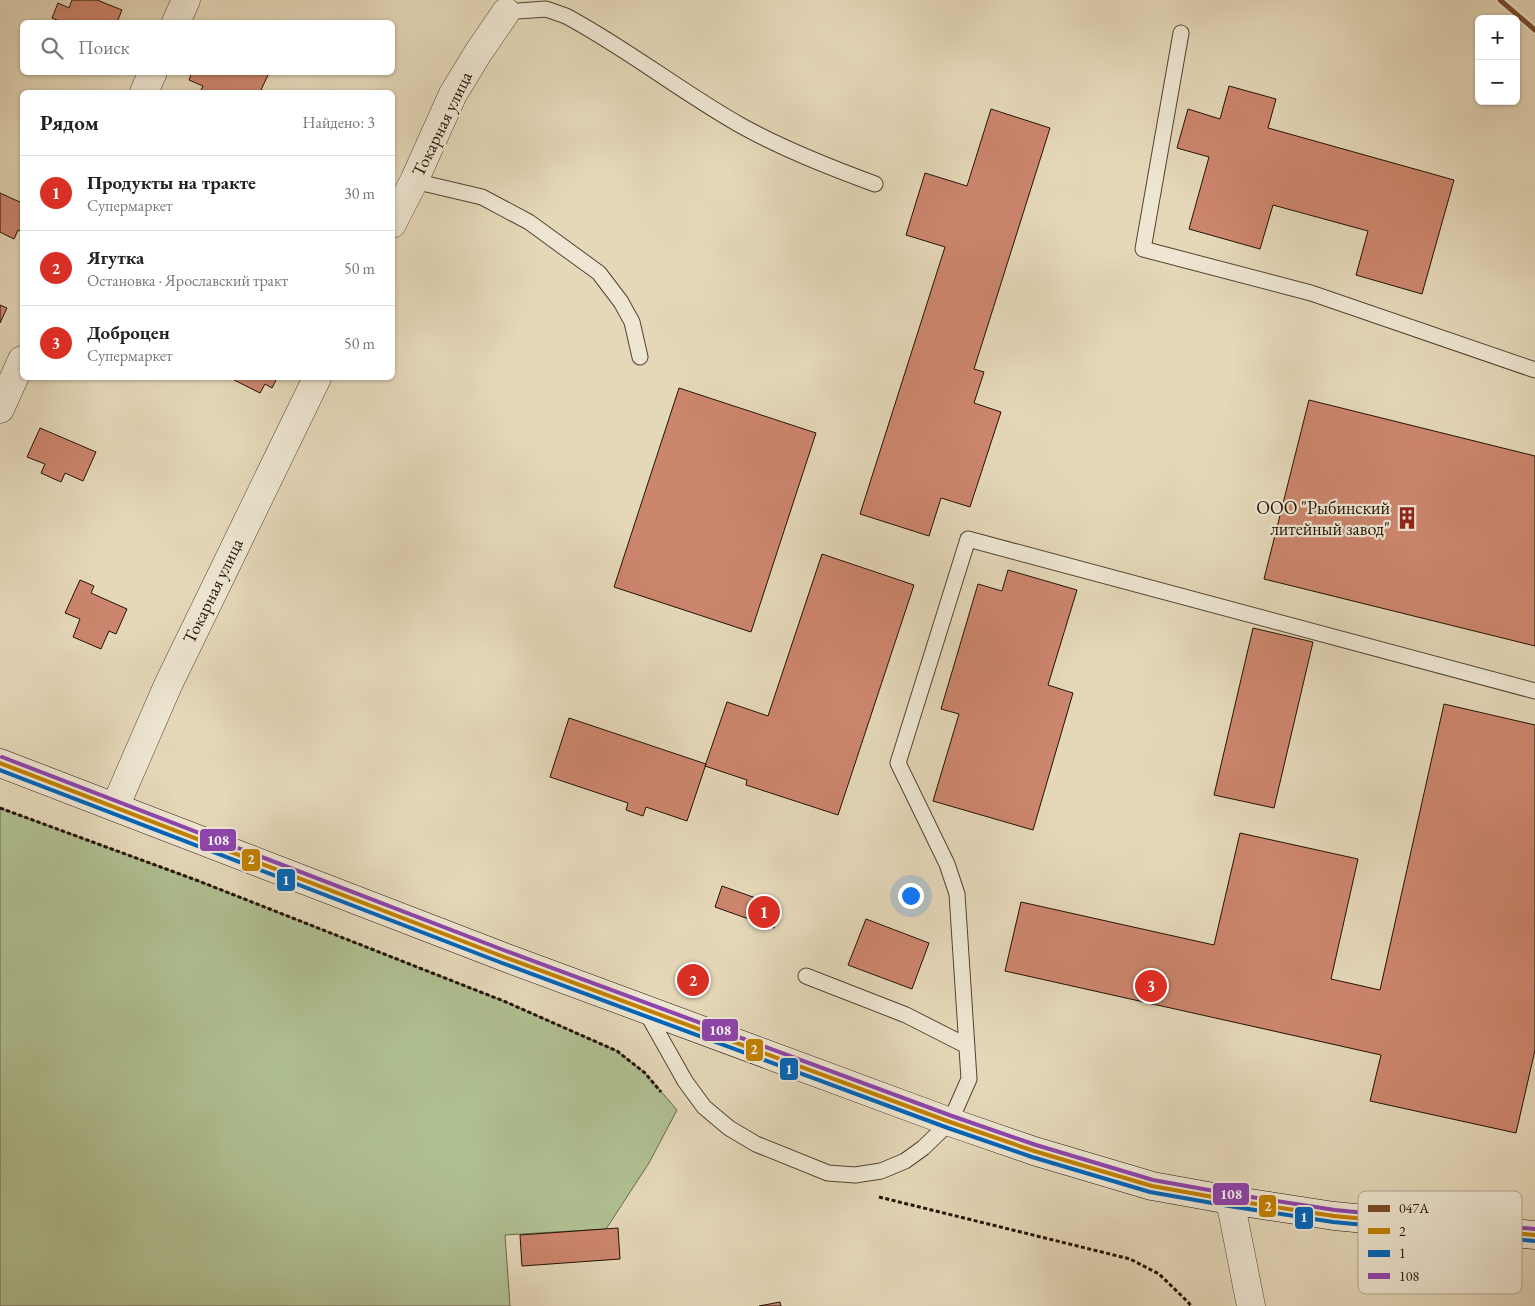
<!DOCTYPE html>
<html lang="ru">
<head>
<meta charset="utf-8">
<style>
  body { margin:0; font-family:"EB Garamond",serif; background:#f6f6f6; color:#222 }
  .controls { position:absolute; right:15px; top:15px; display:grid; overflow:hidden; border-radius:8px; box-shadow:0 1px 4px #0004 }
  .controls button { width:45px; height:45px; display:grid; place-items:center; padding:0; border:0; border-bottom:1px solid #e0e0e0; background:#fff; color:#222; font:25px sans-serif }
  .you { position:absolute; left:910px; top:895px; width:18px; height:18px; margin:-12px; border:4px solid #fff; border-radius:50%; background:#1a73e8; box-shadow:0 0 0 8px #1a73e833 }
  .badge { display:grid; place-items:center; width:32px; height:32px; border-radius:50%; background:#d93025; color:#fff; font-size:16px; font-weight:700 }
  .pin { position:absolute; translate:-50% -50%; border:2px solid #fff; box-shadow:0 1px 5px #0006 }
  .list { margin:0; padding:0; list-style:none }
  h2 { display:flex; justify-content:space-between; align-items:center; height:65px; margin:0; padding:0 20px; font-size:21px }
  h2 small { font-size:16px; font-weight:400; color:#767676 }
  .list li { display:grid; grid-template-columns:32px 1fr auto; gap:15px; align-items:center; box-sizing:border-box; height:75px; padding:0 20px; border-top:1px solid #e0e0e0 }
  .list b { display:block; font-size:19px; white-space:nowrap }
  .list p { margin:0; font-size:16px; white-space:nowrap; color:#767676 }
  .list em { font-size:16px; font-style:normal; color:#767676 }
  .icon { flex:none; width:28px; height:28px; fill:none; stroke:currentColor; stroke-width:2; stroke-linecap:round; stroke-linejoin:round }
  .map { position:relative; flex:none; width:1535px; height:1306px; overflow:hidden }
  .search { position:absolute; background:#fff; box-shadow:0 1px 4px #0004; left:20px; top:20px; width:375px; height:55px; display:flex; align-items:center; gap:12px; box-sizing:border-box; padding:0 18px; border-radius:8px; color:#767676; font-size:19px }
  .panel { position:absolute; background:#fff; box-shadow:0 1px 4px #0004; left:20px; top:90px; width:375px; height:290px; border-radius:8px }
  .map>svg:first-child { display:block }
  .green { fill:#b0c092; stroke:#68694c }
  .building { fill:#cd866e; stroke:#211205 }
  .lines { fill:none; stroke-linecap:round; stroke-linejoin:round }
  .lane-casing { stroke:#524432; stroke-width:17 }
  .street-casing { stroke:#524432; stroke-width:29 }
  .secondary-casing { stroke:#211205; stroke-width:29 }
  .path { stroke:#211205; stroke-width:3; stroke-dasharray:4 2.5; stroke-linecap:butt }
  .lane { stroke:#eee6d2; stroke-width:15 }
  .street { stroke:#eee6d2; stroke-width:28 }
  .secondary { stroke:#eee6d2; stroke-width:28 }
  .bus-1-casing { stroke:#eee6d2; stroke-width:8 }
  .bus-2-casing { stroke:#eee6d2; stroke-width:8 }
  .bus-3-casing { stroke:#eee6d2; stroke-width:8 }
  .bus-1 { stroke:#c28101; stroke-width:4 }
  .bus-2 { stroke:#0065bd; stroke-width:4 }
  .bus-3 { stroke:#8e44ad; stroke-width:4 }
  .rail-1-casing { stroke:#eee6d2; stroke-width:9 }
  .rail-1 { stroke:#7a4b2a; stroke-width:5 }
  .labels { text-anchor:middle; stroke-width:4.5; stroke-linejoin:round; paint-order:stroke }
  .street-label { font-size:18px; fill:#211205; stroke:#eee6d2 }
  .poi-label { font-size:18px; fill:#211205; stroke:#eee6d2; text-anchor:end }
  .key { fill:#eee6d2; stroke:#b0a694; stroke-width:1 }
  .key-label { font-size:14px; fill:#211205 }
  .line-badge { stroke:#eee6d2; stroke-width:2 }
  .badge-label { font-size:14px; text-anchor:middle; font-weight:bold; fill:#fff }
</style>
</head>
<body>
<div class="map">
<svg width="1535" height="1306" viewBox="0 0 1535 1306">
  <rect width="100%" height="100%" fill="#e5d8b9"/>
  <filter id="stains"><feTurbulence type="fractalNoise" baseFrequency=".004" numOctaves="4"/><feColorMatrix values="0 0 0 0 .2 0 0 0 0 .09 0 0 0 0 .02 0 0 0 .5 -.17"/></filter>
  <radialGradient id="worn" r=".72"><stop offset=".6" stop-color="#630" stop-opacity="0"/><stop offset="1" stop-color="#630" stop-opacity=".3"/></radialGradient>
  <path class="green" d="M0,808L196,880L506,1002L617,1051L645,1073L677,1110L649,1163L606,1229L505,1235L510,1306H0Z"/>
  <path class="building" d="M72,0H97L122,10L117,22H62L52,18L58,3L69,8Z
    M192,72H262L268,75L260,92H200L203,86L189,80Z
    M1229,86L1276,99L1268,128L1454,180L1422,294L1356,275L1368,231L1273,205L1260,249L1189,229L1209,157L1177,148L1188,109L1220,119Z
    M991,109L1050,128L974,369L984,372L974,403L1001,412L970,507L941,498L929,536L860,514L945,247L906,235L925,173L967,186Z
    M0,193L22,203V232L18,230L14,239L0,232Z
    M0,305L7,308L0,323Z
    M236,378H277L272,388L265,384L260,393L234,380Z
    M679,388L816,433L751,632L614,587Z
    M1309,400L1535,456V646L1264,579Z
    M40,428L96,452L83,481L65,473L61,482L41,473L45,464L27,457Z
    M822,554L914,585L838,815L746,785L747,780L705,766L727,702L768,716Z
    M1008,570L1077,590L1048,685L1073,693L1033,830L933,801L959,714L941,709L978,584L1002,591Z
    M80,580L94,586L91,593L127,609L116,634L109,631L101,649L73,637L80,619L65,613Z
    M1253,628L1313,642L1274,808L1214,795Z
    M1444,704L1535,725V1050L1516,1133L1370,1101L1381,1055L1005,971L1021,902L1214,945L1240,833L1358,859L1331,979L1380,990Z
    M569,718L706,764L687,821L646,807L643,816L626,810L628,803L550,777Z
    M722,886L781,907L774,928L715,907Z
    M866,919L929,943L912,989L848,965Z
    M618,1228L620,1259L522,1266L520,1235Z
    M780,1302L781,1306H759Z"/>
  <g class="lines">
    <defs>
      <path id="lane" d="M508,7L506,12L546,9L566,16C626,48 680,91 740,125C783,149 829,167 875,184
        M1181,33L1143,249L1311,293L1535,370
        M414,181L482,197L529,222L599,273L621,302L632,322L640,357
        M806,976L906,1015L967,1046
        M645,1010L685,1081L704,1107L729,1128L756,1144L828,1173L855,1175L881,1171L905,1161L923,1148L950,1122L969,1079L957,894L947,864L898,763L968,539L1535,691"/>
      <path id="street" d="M176,22L186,0
        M144,92L153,72
        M392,224L414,181L453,94L478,53L506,12
        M0,409L22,360
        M115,807L168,685L317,378
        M1230,1200L1251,1306"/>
      <path id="secondary" d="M0,763L504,957L950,1122L1034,1151L1152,1186L1230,1200L1334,1216L1535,1235"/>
    </defs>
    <use href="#lane" class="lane-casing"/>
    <use href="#street" class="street-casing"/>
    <use href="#secondary" class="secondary-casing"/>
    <path class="path" d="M0,808L196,880L506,1002L617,1051L645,1073L661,1092
      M879,1197L1130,1259L1159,1274L1188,1302L1191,1306"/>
    <use href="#lane" class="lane"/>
    <use href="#street" class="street"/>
    <use href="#secondary" class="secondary"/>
    <defs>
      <path id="bus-1" d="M0,763L504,957L950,1122L1034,1151L1152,1186L1230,1200L1334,1216L1535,1235"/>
      <path id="bus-2" d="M0,770L502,963L948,1128L1032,1157L1150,1192L1229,1206L1333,1222L1534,1241"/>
      <path id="bus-3" d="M2,757L506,951L952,1116L1036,1145L1153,1180L1231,1194L1335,1210L1535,1229"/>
    </defs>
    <use href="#bus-1" class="bus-1-casing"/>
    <use href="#bus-2" class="bus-2-casing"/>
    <use href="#bus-3" class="bus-3-casing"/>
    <use href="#bus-1" class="bus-1"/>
    <use href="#bus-2" class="bus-2"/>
    <use href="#bus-3" class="bus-3"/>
    <defs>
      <path id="rail-1" d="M1500,0L1535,30"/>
    </defs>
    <use href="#rail-1" class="rail-1-casing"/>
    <use href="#rail-1" class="rail-1"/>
  </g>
  <defs>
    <symbol id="building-bare" viewBox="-9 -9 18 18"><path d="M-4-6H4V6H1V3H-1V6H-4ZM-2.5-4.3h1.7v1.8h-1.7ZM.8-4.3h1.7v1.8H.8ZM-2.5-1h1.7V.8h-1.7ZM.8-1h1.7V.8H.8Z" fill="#8f2418" stroke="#eee6d2" stroke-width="2.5" paint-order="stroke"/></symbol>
  </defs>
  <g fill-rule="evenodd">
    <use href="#building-bare" x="1391" y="502" width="32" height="32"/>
  </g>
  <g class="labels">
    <g class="street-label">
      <text transform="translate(442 124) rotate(-64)" y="6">Токарная улица</text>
      <text transform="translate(213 591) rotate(-64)" y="6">Токарная улица</text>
    </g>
    <g class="poi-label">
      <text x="1390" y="514">ООО "Рыбинский<tspan x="1390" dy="21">литейный завод"</tspan></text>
    </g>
  </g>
  <rect x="1358" y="1191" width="164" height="103" rx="8" class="key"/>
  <rect x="1368" y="1205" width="22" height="7" fill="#7a4b2a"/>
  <rect x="1368" y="1228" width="22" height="6" fill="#c28101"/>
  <rect x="1368" y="1250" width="22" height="7" fill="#0065bd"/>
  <rect x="1368" y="1273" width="22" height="6" fill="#8e44ad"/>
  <g class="key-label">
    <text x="1399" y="1213">047А</text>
    <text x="1399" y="1236">2</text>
    <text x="1399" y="1258">1</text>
    <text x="1399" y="1281">108</text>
  </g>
  <g class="line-badge">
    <rect x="199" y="828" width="38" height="24" rx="5" fill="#8e44ad"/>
    <rect x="241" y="848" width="20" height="24" rx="5" fill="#c28101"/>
    <rect x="276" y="868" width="20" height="24" rx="5" fill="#0065bd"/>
    <rect x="701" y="1018" width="38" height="24" rx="5" fill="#8e44ad"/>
    <rect x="745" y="1038" width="19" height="24" rx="5" fill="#c28101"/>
    <rect x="779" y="1057" width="20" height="24" rx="5" fill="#0065bd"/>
    <rect x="1212" y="1182" width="38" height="24" rx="5" fill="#8e44ad"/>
    <rect x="1258" y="1194" width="19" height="24" rx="5" fill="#c28101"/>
    <rect x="1294" y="1206" width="20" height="24" rx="5" fill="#0065bd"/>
  </g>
  <g class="badge-label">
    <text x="218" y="845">108</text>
    <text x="251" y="864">2</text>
    <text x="286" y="885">1</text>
    <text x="720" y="1035">108</text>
    <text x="754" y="1054">2</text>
    <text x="789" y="1074">1</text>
    <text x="1231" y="1199">108</text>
    <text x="1268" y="1211">2</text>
    <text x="1304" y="1222">1</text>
  </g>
  <rect width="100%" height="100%" filter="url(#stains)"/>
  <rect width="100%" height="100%" fill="url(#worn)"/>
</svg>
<div class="controls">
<button>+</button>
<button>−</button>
</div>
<div class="you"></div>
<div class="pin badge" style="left:764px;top:912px">1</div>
<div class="pin badge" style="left:693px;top:980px">2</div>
<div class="pin badge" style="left:1151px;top:986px">3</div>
<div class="search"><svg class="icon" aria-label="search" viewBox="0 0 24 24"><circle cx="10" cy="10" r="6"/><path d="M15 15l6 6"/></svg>Поиск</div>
<section class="panel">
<h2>Рядом<small>Найдено: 3</small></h2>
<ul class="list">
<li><span class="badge">1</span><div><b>Продукты на тракте</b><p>Супермаркет</p></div><em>30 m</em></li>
<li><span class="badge">2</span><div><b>Ягутка</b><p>Остановка · Ярославский тракт</p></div><em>50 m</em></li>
<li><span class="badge">3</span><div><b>Доброцен</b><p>Супермаркет</p></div><em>50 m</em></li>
</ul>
</section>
</div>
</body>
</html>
